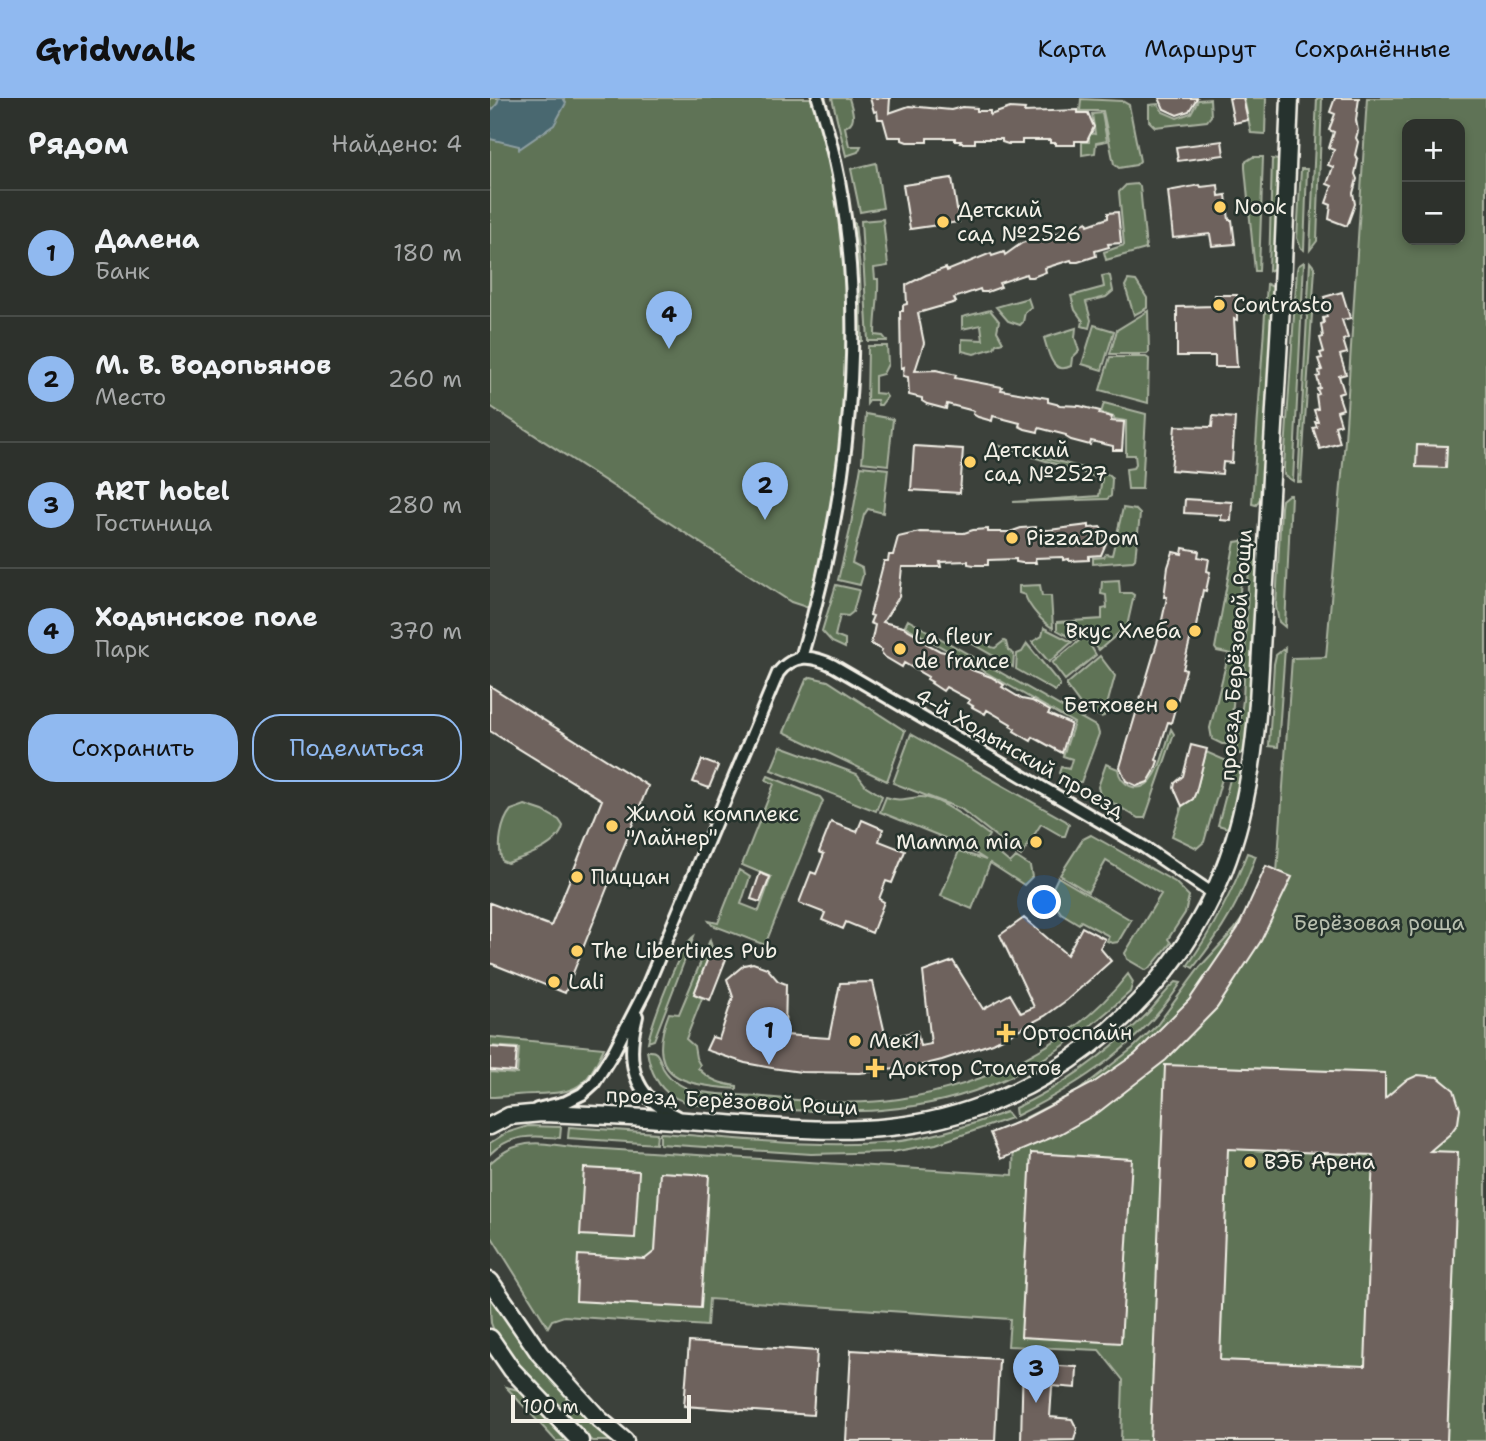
<!DOCTYPE html>
<html lang="ru">
<head>
<meta charset="utf-8">
<style>
  body { margin:0; font-family:"Shantell Sans",sans-serif; background:#353934; color:#f1f3f6 }
  .controls { position:absolute; right:21px; top:21px; display:grid; overflow:hidden; border-radius:14px; box-shadow:0 4px 10px #0003 }
  .controls button { width:63px; height:63px; display:grid; place-items:center; padding:0; border:0; border-bottom:2px solid #484c48; background:#2d312c; color:#f1f3f6; font:35px sans-serif }
  .scale { position:absolute; left:21px; bottom:18px; width:180px; box-sizing:border-box; padding-left:7px; border:4px solid #f4f1e8; border-top:0; font-size:19px; line-height:24px; white-space:nowrap; color:#f4f1e8; -webkit-text-stroke:5px #26332d; paint-order:stroke }
  .you { position:absolute; left:555px; top:805px; width:24px; height:24px; margin:-18px; border:5px solid #fff; border-radius:50%; background:#1a73e8; box-shadow:0 0 0 10px #1a73e833 }
  .badge { display:grid; place-items:center; width:46px; height:46px; border-radius:50%; background:#90b9f0; color:#111; font-size:23px; font-weight:700 }
  .pin { position:absolute; translate:-50% -58px; filter:drop-shadow(0 2px 4px #0008) }
  .pin::after { content:''; position:absolute; top:37px; width:24px; height:21px; background:inherit; clip-path:polygon(0 0,100% 0,50% 100%) }
  .list { margin:0; padding:0; list-style:none }
  h2 { display:flex; justify-content:space-between; align-items:center; height:91px; margin:0; padding:0 28px; font-size:30px }
  h2 small { font-size:23px; font-weight:400; color:#a7a9a9 }
  .list li { display:grid; grid-template-columns:46px 1fr auto; gap:21px; align-items:center; box-sizing:border-box; height:126px; padding:0 28px; border-top:2px solid #484c48 }
  .list b { display:block; font-size:26px; white-space:nowrap }
  .list p { margin:0; font-size:23px; white-space:nowrap; color:#a7a9a9 }
  .list em { font-size:23px; font-style:normal; color:#a7a9a9 }
  .actions { display:flex; gap:14px; padding:21px 28px }
  .actions a { flex:1; padding:16px 0; border:2px solid #90b9f0; border-radius:28px; text-align:center; font-size:24px; color:#90b9f0 }
  .actions .main { background:#90b9f0; color:#111 }
  .map { position:relative; flex:none; width:996px; height:1343px; overflow:hidden }
  header { display:flex; align-items:center; gap:42px; box-sizing:border-box; height:98px; padding:0 35px; background:#90b9f0; color:#111 }
  header strong { font-size:33px }
  nav { display:flex; gap:38px; margin-inline-start:auto; font-size:24px }
  main { display:flex }
  aside { flex:1; background:#2d312c }
  .map>svg:first-child { display:block }
  .green { fill:#5f7357; stroke:#aab2a0; stroke-width:2; fill-rule:evenodd }
  .water { fill:#496770; stroke:#8d9ea0; stroke-width:2 }
  .building { fill:#6e625d; stroke:#f4f1e8; stroke-width:2; fill-rule:evenodd }
  .lines { fill:none; stroke-linecap:round; stroke-linejoin:round }
  .street-casing { stroke:#f4f1e8; stroke-width:16 }
  .secondary-casing { stroke:#f4f1e8; stroke-width:21 }
  .street { stroke:#26332d; stroke-width:10 }
  .secondary { stroke:#26332d; stroke-width:16 }
  .poi-dot { fill:#ffd166; stroke:#26332d; stroke-width:2.5 }
  .labels { text-anchor:middle; stroke-width:5; stroke-linejoin:round; paint-order:stroke }
  .poi-label { font-size:21px; fill:#f4f1e8; stroke:#26332d; text-anchor:start }
  .street-label { font-size:21px; fill:#f4f1e8; stroke:#26332d }
  .park-label { font-size:21px; fill:#b8bfae; stroke:#26332d }
</style>
</head>
<body>
<header>
<strong>Gridwalk</strong>
<nav><a>Карта</a><a>Маршрут</a><a>Сохранённые</a></nav>
</header>
<main>
<aside>
<h2>Рядом<small>Найдено: 4</small></h2>
<ul class="list">
<li><span class="badge">1</span><div><b>Далена</b><p>Банк</p></div><em>180 m</em></li>
<li><span class="badge">2</span><div><b>М. В. Водопьянов</b><p>Место</p></div><em>260 m</em></li>
<li><span class="badge">3</span><div><b>ART hotel</b><p>Гостиница</p></div><em>280 m</em></li>
<li><span class="badge">4</span><div><b>Ходынское поле</b><p>Парк</p></div><em>370 m</em></li>
</ul>
<div class="actions"><a class="main">Сохранить</a><a>Поделиться</a></div>
</aside>
<div class="map">
<svg width="996" height="1343" viewBox="0 0 996 1343">
  <rect width="100%" height="100%" fill="#3c413b"/>
  <filter id="ink" filterUnits="userSpaceOnUse"><feTurbulence type="fractalNoise" baseFrequency=".0143" numOctaves="2"/><feDisplacementMap in="SourceGraphic" scale="14" xChannelSelector="R" yChannelSelector="G"/><feConvolveMatrix kernelMatrix="1 2 1 2 8 2 1 2 1" color-interpolation-filters="sRGB"/></filter>
  <g filter="url(#ink)">
    <path class="green" d="M0,0H325C334,40 343,79 349,120C368,249 353,384 319,510L301,504L0,308Z
      M342,0H359C362,12 368,23 355,29L359,48H371L368,54L356,58Z
      M754,0H776L775,36L761,35Z
      M827,0H832L827,143L820,152Z
      M877,0H996V1343H631L633,1282L609,1252L518,1248L520,1221L219,1201L217,1228L74,1218L62,1222L58,1229L0,1136V1065C27,1040 47,1044 82,1049L523,1077L524,1031L521,1027L588,993L643,950L667,927L710,869L744,832L760,810L786,789L802,560L836,559L855,342ZM917,26H970V142H917Z
      M591,1L632,3L639,7L650,63L646,67L629,70L624,66L613,13H590Z
      M720,1L721,18L717,23L665,29L659,23V7L668,6L673,14L687,20L701,15L708,2Z
      M612,15L617,43L606,45L605,55L592,57V44H599V35L605,36L602,16Z
      M763,59H773L769,173H765L755,70V64Z
      M782,61L788,62L791,65L787,169L779,173Z
      M386,65L393,110L370,114L361,71Z
      M811,71H817L814,152L811,150L807,140Z
      M647,86L650,88L656,151L616,162L614,154L634,147L629,94L636,87Z
      M393,121L398,168L384,170L385,181H388C389,201 385,217 385,237L393,238L397,243H378L371,123Z
      M365,125L370,171L372,243L367,244L359,126Z
      M814,164L803,383L794,377V368L807,172L808,168Z
      M820,164L825,170L811,384H808Z
      M617,177L620,178L623,193L616,199L596,204L601,222L599,230L592,228L593,223L585,212L581,198L614,189L612,178Z
      M638,182L646,183L657,200V210L644,217L635,188Z
      M777,186L785,190L773,396L766,407L762,406Z
      M538,200L541,209L535,214L533,224L530,227L518,223L506,209Z
      M500,212L509,223L507,233L513,244L506,246L504,250L484,256L472,253V241L493,242L491,227L472,231V219Z
      M658,213L659,254L657,256H620L627,232Z
      M604,227L624,233L612,272L592,266Z
      M586,230L585,240L589,253L582,260L581,268C562,278 558,253 554,240Z
      M378,248H397L398,266L393,276L385,278V295L395,296L397,299L391,307H388L387,302H380L377,306Z
      M620,259H656L659,261L658,305L610,292Z
      M614,305L656,316L652,391H638L636,371L643,370L646,366L645,357H636V323L624,321V319L611,315Z
      M376,316L403,321L398,367L372,364Z
      M506,347L620,377L622,381L621,398L617,401L523,404L609,398L612,381Z
      M371,368L398,371L393,415L378,411L374,417L362,465L372,470L373,477L370,487L348,482L360,432Z
      M798,397H801L795,529L789,524L786,509L791,409L792,402Z
      M633,410L646,412L650,416L645,461L643,463L603,466V460L614,459L616,456L622,457Z
      M752,443V454L747,557L727,553L725,550L743,453L745,444Z
      M760,443L765,445L770,449L757,652L750,656L746,654L753,602Z
      M629,482L630,495H641L644,497L637,528L609,552L595,534L585,542L567,532V524L612,521V511L617,510L616,497L611,496L612,483Z
      M346,487L369,492L363,514L358,518L350,517L345,538L355,542V550L342,544L332,533Z
      M550,487L552,498H561L563,530C553,525 539,509 535,497L529,495V488Z
      M418,522L607,629L609,636L591,684H585L569,675L571,669L579,671L582,661L573,658L584,625L415,528Z
      M554,530L582,544L559,564L542,544L552,538Z
      M490,538H494L501,549L505,550L514,543L516,544L518,552L524,556L523,569L481,545Z
      M595,538L606,557L575,582L562,565Z
      M537,546L570,586V588L565,593L526,571L527,556L532,554Z
      M795,550L788,649L779,648L784,566L786,557Z
      M610,558L625,578L614,618L611,619L591,608L577,589V586Z
      M738,558L747,560L740,642L737,646H732L722,641L720,630Z
      M321,579L338,583L415,633L397,683L294,634L316,582Z
      M681,631L684,636L655,720H648L610,697L608,689L616,666L628,671C629,679 632,684 640,688C667,699 675,648 681,631Z
      M421,636L576,723L579,727L575,738H572L551,726L531,758L471,711L403,685Z
      M291,648L367,676L376,688L392,698L386,713L281,672Z
      M716,654L737,663L714,744L707,750L682,738L692,708L703,701L706,694Z
      M744,666L749,669L752,680L738,730L728,727Z
      M278,678L330,699L333,703L275,847L222,827L219,823L228,825L249,772L260,779L251,806L269,813L281,779L252,767L284,686L276,682Z
      M396,699C409,704 417,700 430,699C449,698 484,726 499,737L495,744L520,765L526,759L540,768L542,779L534,787L500,765L482,811L451,798L469,753L496,762L472,747L390,714Z
      M35,707L53,713L69,722L73,728C69,748 35,759 17,765L12,763C7,748 11,724 21,712Z
      M601,737L685,784L699,798L695,815L678,841L681,845L661,869L656,872L637,861L635,855L671,796L616,763L598,794L570,777L593,741Z
      M757,755L766,758C749,805 734,831 703,870L698,867C722,832 742,795 757,755Z
      M568,779L641,822L628,844L622,845L617,843L619,838L591,823L589,826L571,815L559,798Z
      M204,838L164,942L158,944C162,925 190,847 204,838Z
      M220,842L222,850L204,896L212,900L196,941L204,948L206,960L210,967L208,970C219,982 231,986 247,988V991C193,987 153,980 179,915L189,916Z
      M638,876L643,884L640,894C601,929 561,961 513,982C426,1020 352,1015 261,1010C236,1009 204,1011 182,998C166,988 160,971 157,953C161,953 163,952 166,955C170,959 171,966 173,970C181,984 196,992 212,994C230,997 248,997 265,998C313,1003 362,1008 409,1001C495,988 584,946 638,876Z
      M686,884L691,885C649,948 592,985 526,1018L525,1010C573,988 615,957 653,920C665,909 674,894 686,884Z
      M0,939L114,950C95,990 89,995 44,996C29,996 15,999 0,999V974L27,976L29,950L0,948Z
      M516,1014L521,1020L446,1046L402,1054L321,1056L170,1046V1035C247,1040 325,1051 402,1044C441,1040 479,1028 516,1014Z
      M38,1028L71,1029L70,1040C44,1037 20,1036 0,1056V1045L16,1035Z
      M79,1029L167,1035L166,1046L78,1040Z
      M0,1192L45,1260L63,1282L124,1343H102C75,1320 12,1257 1,1225C0,1215 0,1202 0,1192Z
      M16,1289L33,1293L82,1343H66Z"/>
    <path class="water" d="M9,0H73L76,5L64,27L29,51V48L0,41V14L7,6Z"/>
    <path class="building" d="M380,0H400L399,15L419,8L461,12L472,9L487,10V13H500V17L520,10L535,11L534,14L588,12V15H598L604,29L597,43H585V47H566V45H560V42H532V46H518L512,44V41H485V45H470L471,43H465V40H437V44H417L412,42V39H398L393,21H388L387,13L384,14Z
      M669,0H707L699,13L687,17L674,11Z
      M739,0H753L758,22L744,25Z
      M845,0H869L866,22L868,33L866,40L868,44L865,57L868,62L865,76L867,81L863,95L865,106L857,128L839,121L841,107L836,105L842,88L837,86L843,69L838,67L844,52L839,50L844,34L839,32L845,16L840,14Z
      M732,43L734,57L688,63L686,49Z
      M462,80L469,124L420,131L413,87Z
      M710,87L711,89L728,87L729,98L736,97L739,122H742L745,146L722,148L720,136L683,140L678,93Z
      M628,114L631,145L618,146L619,149L605,153L606,158L588,164H582L581,162L555,170L556,174L543,179H537L536,176L509,185L511,189L497,194H491L490,191L464,200L466,204L428,215L434,245L425,273L446,272L466,277L465,280L512,289L511,292L558,300V304L570,307L590,308L610,313L609,316L622,319L621,323L634,324L632,352H623V348L601,343L600,347L581,342L576,339V337L549,330L548,334L535,331L529,328L530,325L503,318L502,323L488,319L483,316L484,313L457,306L456,311L437,306L432,303V300L419,297L418,279L413,278L414,269L411,270L410,213H413V207L417,206L416,187L436,177L456,170L457,173L501,155L502,158L514,154L515,157L532,145L546,140L547,143L597,124L598,127L618,120V115Z
      M852,194L860,220L852,222L858,240L853,242L857,255L850,257L856,276L849,278L854,294L848,296L853,311L847,313L851,326L845,328L850,345L830,351L823,330L827,329L825,324H828L824,312L828,311L826,297L829,296L827,291L830,290L827,279L830,278L829,273L832,272L828,261L832,260L830,255L834,254L830,240L833,239L831,226L834,225L833,220L837,219L833,205L836,204L834,199Z
      M725,197H747V222L744,221L747,269H725V258H687V209L725,208Z
      M723,318L745,320L742,365L733,364L732,376L681,372L685,328L722,329Z
      M927,347L957,348L956,370L926,369Z
      M424,348L473,351L470,395L421,392Z
      M695,401L742,404L741,423L731,422V417L694,415Z
      M599,427V430L611,429L617,443L611,457L599,458V462L579,463V461L573,462V459L545,460L546,465H532L526,464V461L498,462V467H484L478,466V463L450,464L451,469H412L409,499L393,524L413,529L431,539L430,542L450,553L459,555L473,563L471,565L482,572L501,579L514,587L512,589L532,601L542,603L560,613L558,616L581,626L572,655L543,639L541,643L524,633L525,631L520,628L521,626L497,612L495,616L482,609L483,608L478,605L480,602L456,589L453,593L441,585L442,584L437,581L438,579L414,565L412,569L395,559L391,554L392,552L381,546L385,527L380,525L383,518L380,517L394,463H398L399,457H403L408,439L430,434L474,435L483,432L498,431V434H520L531,430L546,429V432H559Z
      M693,450L709,453L708,459L719,461L717,473L720,474L716,493L713,492L705,534H702L693,571L696,572L681,625L678,624L666,662L668,663L664,674L658,684L647,688L636,683L630,669L667,545L677,499H674L678,469L683,454L692,456Z
      M0,588L158,688L75,895L0,865V805L61,828L112,702L0,633Z
      M701,647L717,651L706,694L703,701L692,708L684,690L685,685L693,678Z
      M212,662L228,668L219,690L203,684Z
      M372,722L393,731L389,743L415,753L402,785L396,783L389,801L394,804L382,835L356,824L353,831L332,822L335,815L309,805L321,774L326,776L334,756L329,754L341,724L367,734Z
      M776,768L802,779L771,843L727,910L676,962L609,1014L570,1036L511,1061L500,1035L533,1022L603,985L645,956L699,902L748,830Z
      M270,775L280,779L270,804L261,801Z
      M534,820L577,857L592,829L615,841L610,850L621,863L577,902L555,918L503,945L452,962L424,969L369,975L311,974L282,970L255,965L216,952L222,939L229,941L243,899L237,881L254,867L263,865L277,870L288,883L296,886L295,937L339,940L350,885L383,884L396,940L427,933L430,948L441,946L433,874L463,863L493,911L520,896L531,915L544,909L510,837Z
      M220,855L236,861L220,902L204,896Z
      M0,949L27,951L25,974L0,972Z
      M675,967L895,975V1000L915,983L928,977L948,979L964,992L970,1011L968,1025L960,1036L940,1053L968,1054L957,1343H660ZM738,1051L883,1057L875,1268L730,1262Z
      M541,1055L642,1061L631,1245L531,1239Z
      M94,1070L149,1073L145,1140L90,1137Z
      M170,1074L219,1077L211,1210L86,1203L88,1157L155,1161L165,1153Z
      M199,1244L327,1253L323,1317L194,1308Z
      M361,1252L509,1261L505,1343H356Z
      M533,1259L553,1260L552,1267L587,1269L586,1290L562,1288L560,1319L582,1321L587,1331L584,1342L531,1343Z"/>
    <g class="lines">
      <defs>
        <path id="street" d="M311,560C364,384 386,178 328,0
          M147,918C136,962 141,998 186,1018
          M47,1011L76,1004L92,996L104,985L124,953L155,893L288,575C304,555 322,557 344,568L654,749L723,796"/>
        <path id="secondary" d="M0,1028L19,1018L52,1015C113,1017 175,1021 237,1026C291,1030 346,1035 400,1029C546,1015 679,909 733,774C755,719 764,662 768,604L792,189L800,0
          M0,1183L50,1256L109,1321L135,1343
          M0,1240L22,1272L90,1343"/>
      </defs>
      <use href="#street" class="street-casing"/>
      <use href="#secondary" class="secondary-casing"/>
      <use href="#street" class="street"/>
      <use href="#secondary" class="secondary"/>
    </g>
  </g>
  <g class="poi-dot">
    <circle cx="730" cy="109" r="7"/>
    <circle cx="453" cy="124" r="7"/>
    <circle cx="729" cy="207" r="7"/>
    <circle cx="480" cy="364" r="7"/>
    <circle cx="522" cy="440" r="7"/>
    <circle cx="705" cy="533" r="7"/>
    <circle cx="410" cy="551" r="7"/>
    <circle cx="682" cy="607" r="7"/>
    <circle cx="122" cy="728" r="7"/>
    <circle cx="546" cy="744" r="7"/>
    <circle cx="87" cy="779" r="7"/>
    <circle cx="87" cy="853" r="7"/>
    <circle cx="64" cy="884" r="7"/>
    <path d="M512.5 924.5h7v7h7v7h-7v7h-7v-7h-7v-7h7z"/>
    <circle cx="365" cy="943" r="7"/>
    <path d="M381.5 959.5h7v7h7v7h-7v7h-7v-7h-7v-7h7z"/>
    <circle cx="760" cy="1064" r="7"/>
  </g>
  <g class="labels">
    <g class="poi-label">
      <text x="744" y="116">Nook</text>
      <text x="467" y="119">Детский<tspan x="467" dy="24">сад №2526</tspan></text>
      <text x="743" y="214">Contrasto</text>
      <text x="494" y="359">Детский<tspan x="494" dy="24">сад №2527</tspan></text>
      <text x="536" y="447">Pizza2Dom</text>
      <text x="691" y="540" text-anchor="end">Вкус Хлеба</text>
      <text x="424" y="546">La fleur<tspan x="424" dy="24">de france</tspan></text>
      <text x="668" y="614" text-anchor="end">Бетховен</text>
      <text x="136" y="723">Жилой комплекс<tspan x="136" dy="24">"Лайнер"</tspan></text>
      <text x="532" y="751" text-anchor="end">Mamma mia</text>
      <text x="101" y="786">Пиццан</text>
      <text x="101" y="860">The Libertines Pub</text>
      <text x="78" y="891">Lali</text>
      <text x="532" y="942">Ортоспайн</text>
      <text x="379" y="950">Мек1</text>
      <text x="399" y="977">Доктор Столетов</text>
      <text x="774" y="1071">ВЭБ Арена</text>
    </g>
    <g class="street-label">
      <text transform="translate(746 557) rotate(-86)" y="7">проезд Берёзовой Рощи</text>
      <text transform="translate(530 655) rotate(30)" y="7">4-й Ходынский проезд</text>
      <text transform="translate(242 1003) rotate(3)" y="7">проезд Берёзовой Рощи</text>
    </g>
    <g class="park-label">
      <text x="889" y="832">Берёзовая роща</text>
    </g>
  </g>
</svg>
<div class="controls">
<button>+</button>
<button>−</button>
</div>
<div class="scale">100 m</div>
<div class="you"></div>
<div class="pin badge" style="left:279px;top:967px">1</div>
<div class="pin badge" style="left:275px;top:422px">2</div>
<div class="pin badge" style="left:546px;top:1305px">3</div>
<div class="pin badge" style="left:179px;top:251px">4</div>
</div>
</main>
</body>
</html>
